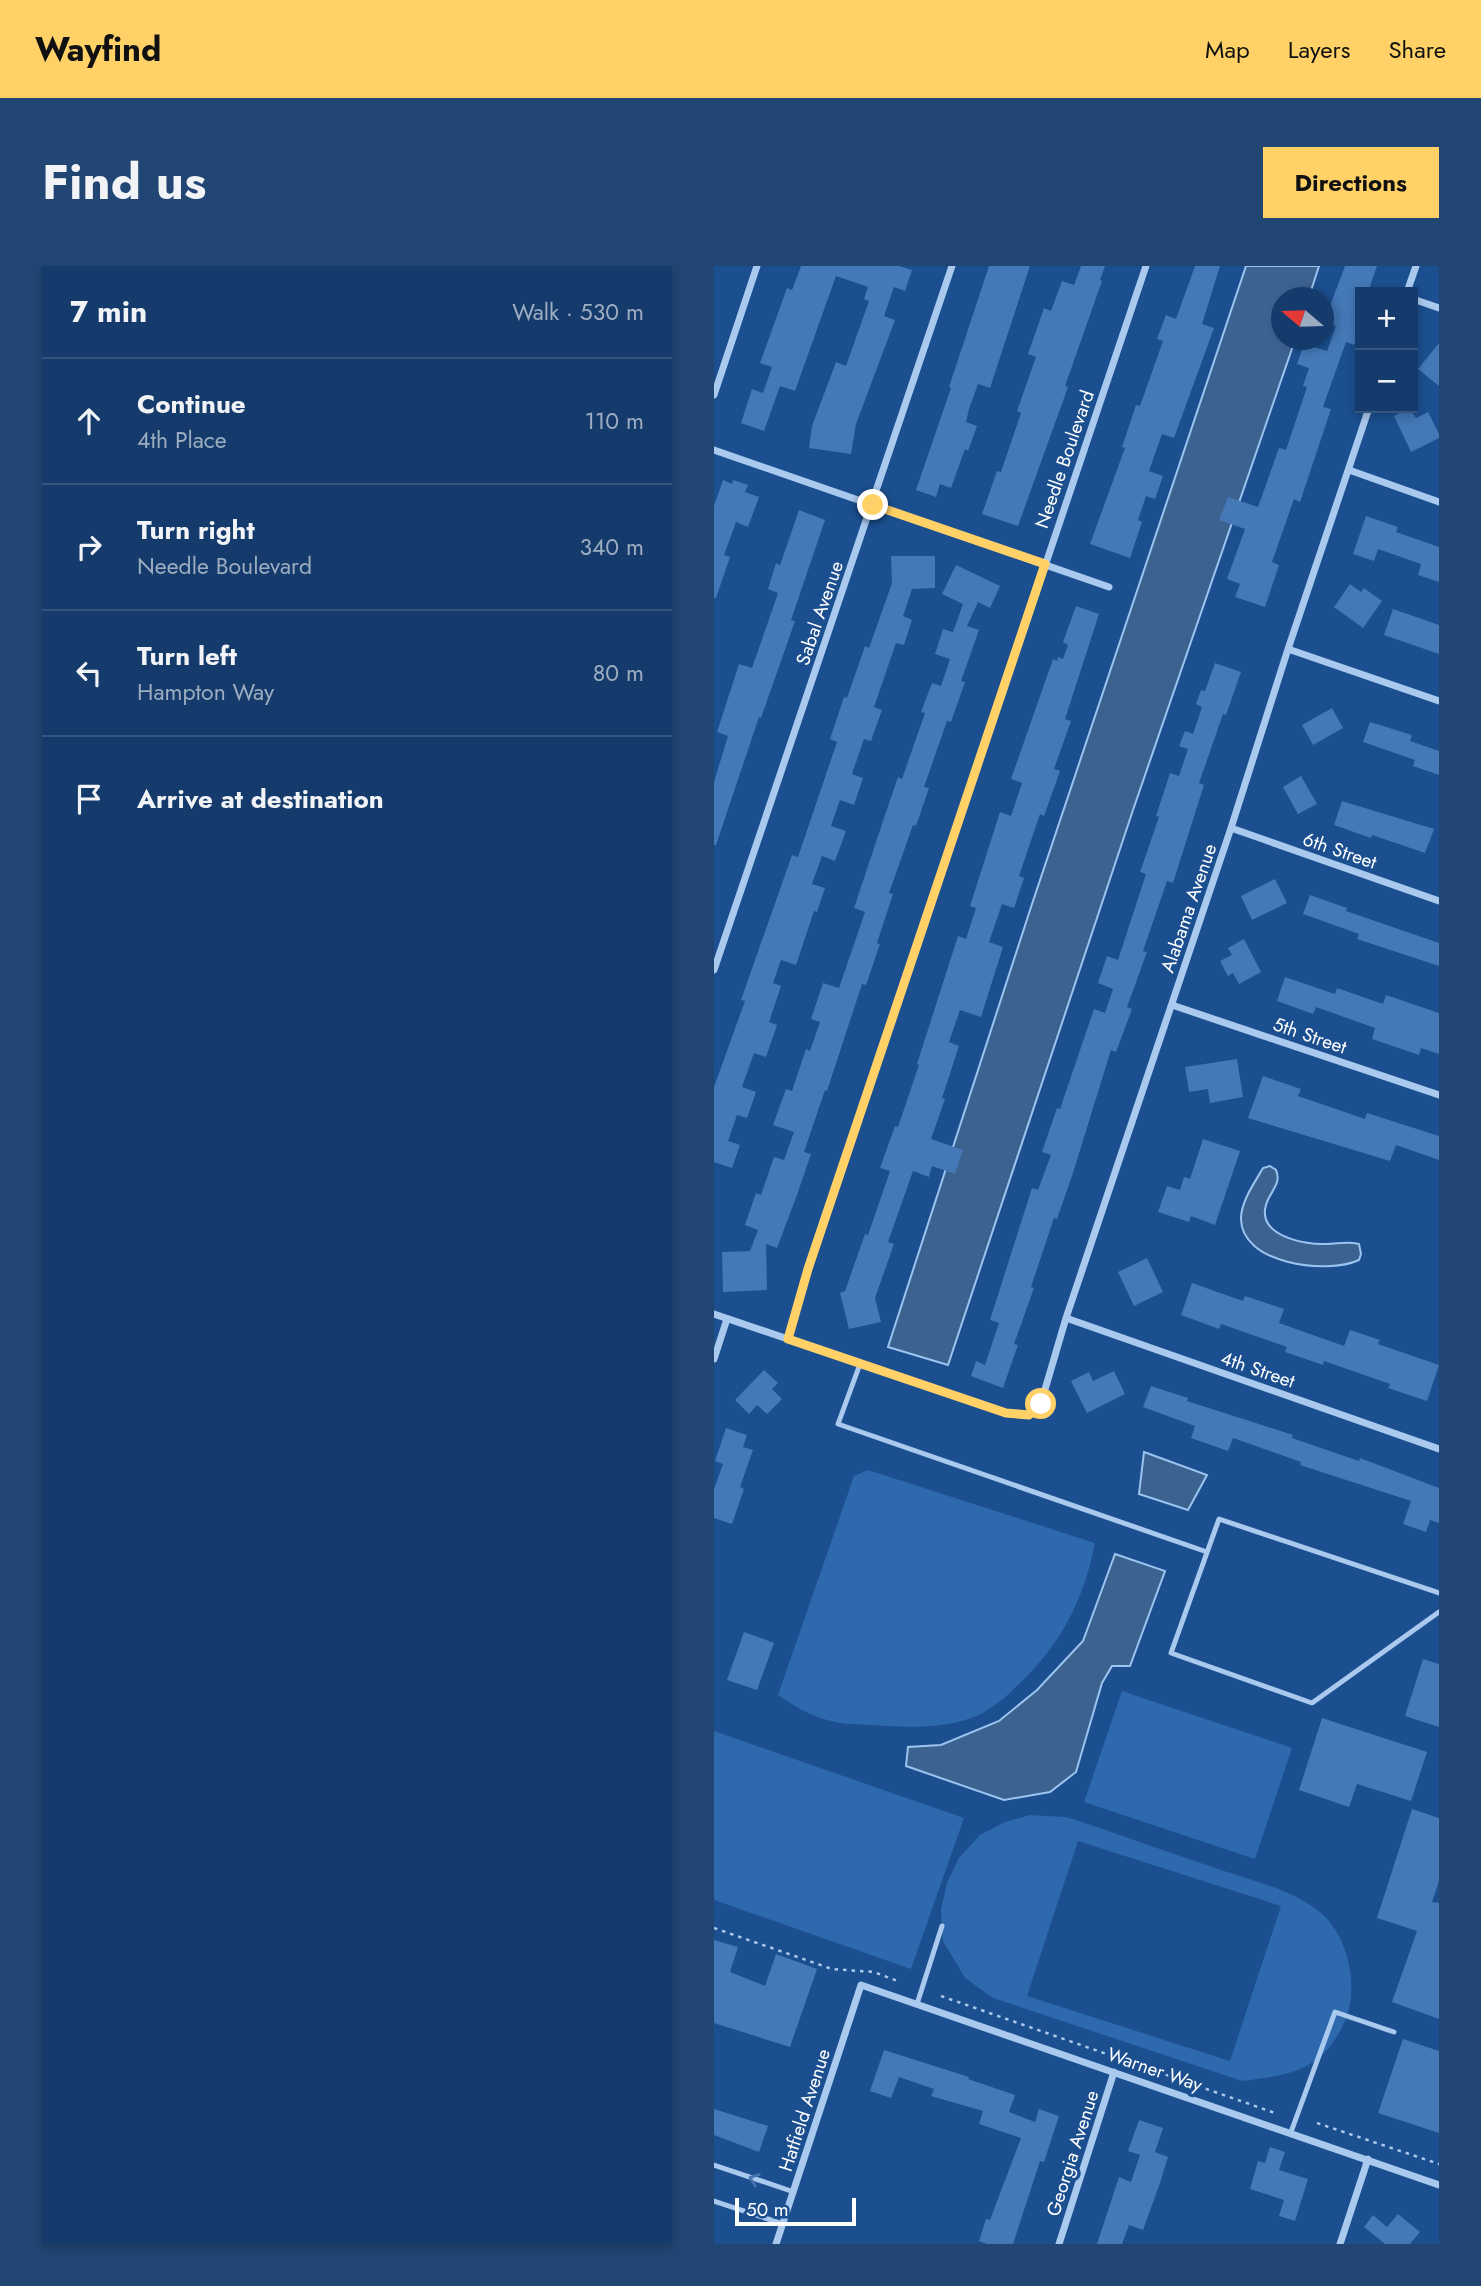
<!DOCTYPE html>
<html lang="en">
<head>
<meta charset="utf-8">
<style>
  body { margin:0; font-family:Jost,sans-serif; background:#214673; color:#f1f3f6 }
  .controls { position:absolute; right:21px; top:21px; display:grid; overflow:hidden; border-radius:0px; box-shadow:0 4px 10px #0003 }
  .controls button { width:63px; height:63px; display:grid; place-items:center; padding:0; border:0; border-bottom:2px solid #33557e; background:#143b6b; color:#f1f3f6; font:35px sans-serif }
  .compass { position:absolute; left:557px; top:21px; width:63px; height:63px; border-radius:50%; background:#143b6b; box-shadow:0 4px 10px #0003; rotate:289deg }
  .scale { position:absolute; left:21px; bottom:18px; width:121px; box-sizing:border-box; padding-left:7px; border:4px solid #fff; border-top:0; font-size:19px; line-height:24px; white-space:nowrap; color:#fff; -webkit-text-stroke:5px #1b4f8f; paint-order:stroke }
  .stop { position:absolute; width:21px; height:21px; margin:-16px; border:5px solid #ffd166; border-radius:50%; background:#fff }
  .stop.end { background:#ffd166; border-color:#fff; box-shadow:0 2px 7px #0008 }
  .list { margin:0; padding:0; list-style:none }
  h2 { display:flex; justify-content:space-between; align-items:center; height:91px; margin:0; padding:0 28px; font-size:30px }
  h2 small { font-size:23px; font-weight:400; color:#9dadc1 }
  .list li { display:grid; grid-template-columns:46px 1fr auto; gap:21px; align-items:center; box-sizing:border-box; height:126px; padding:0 28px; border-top:2px solid #33557e }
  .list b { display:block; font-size:26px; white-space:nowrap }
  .list p { margin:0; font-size:23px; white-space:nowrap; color:#9dadc1 }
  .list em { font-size:23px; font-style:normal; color:#9dadc1 }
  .icon { flex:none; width:38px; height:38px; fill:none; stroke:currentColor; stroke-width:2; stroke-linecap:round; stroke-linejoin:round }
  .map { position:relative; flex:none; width:725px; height:1978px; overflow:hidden; border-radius:0px }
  header { display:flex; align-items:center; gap:42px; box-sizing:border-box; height:98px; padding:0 35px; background:#ffd166; color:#111 }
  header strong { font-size:33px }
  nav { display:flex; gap:38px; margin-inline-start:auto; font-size:24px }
  .intro { display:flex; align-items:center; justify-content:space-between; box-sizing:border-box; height:168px; padding:0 42px }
  h1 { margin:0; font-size:49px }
  .button { padding:18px 32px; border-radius:0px; background:#ffd166; color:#111; font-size:24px; font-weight:700 }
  main { display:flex; gap:42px; padding:0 42px }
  aside { flex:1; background:#143b6b; border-radius:0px; box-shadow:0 4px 10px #0003 }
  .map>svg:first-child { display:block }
  .green { fill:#2e69ad; fill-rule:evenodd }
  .water { fill:#3c6290; stroke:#9cc4f0; stroke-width:2 }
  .building { fill:#4478b7 }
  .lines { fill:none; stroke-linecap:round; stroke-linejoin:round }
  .path { stroke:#a9c9ee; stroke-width:2.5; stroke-dasharray:3.5 5; stroke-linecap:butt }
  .lane { stroke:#a9c9ee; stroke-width:5 }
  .street { stroke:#a9c9ee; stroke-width:7 }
  .oneway { stroke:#4674ac }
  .route { stroke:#ffd166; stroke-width:9 }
  .labels { text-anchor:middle; stroke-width:7; stroke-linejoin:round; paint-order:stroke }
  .street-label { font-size:19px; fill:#fff; stroke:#1b4f8f }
</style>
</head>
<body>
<header>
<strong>Wayfind</strong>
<nav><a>Map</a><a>Layers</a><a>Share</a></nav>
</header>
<div class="intro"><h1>Find us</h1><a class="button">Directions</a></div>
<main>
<aside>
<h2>7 min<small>Walk · 530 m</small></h2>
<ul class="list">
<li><svg class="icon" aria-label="ahead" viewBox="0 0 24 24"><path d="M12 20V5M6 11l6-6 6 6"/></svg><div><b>Continue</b><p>4th Place</p></div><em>110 m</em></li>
<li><svg class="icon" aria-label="right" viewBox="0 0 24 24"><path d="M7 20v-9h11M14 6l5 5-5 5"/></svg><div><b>Turn right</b><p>Needle Boulevard</p></div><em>340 m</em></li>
<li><svg class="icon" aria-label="left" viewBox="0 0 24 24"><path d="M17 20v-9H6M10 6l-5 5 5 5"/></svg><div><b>Turn left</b><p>Hampton Way</p></div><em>80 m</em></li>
<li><svg class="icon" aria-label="arrive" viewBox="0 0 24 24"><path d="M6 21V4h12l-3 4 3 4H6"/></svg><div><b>Arrive at destination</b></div></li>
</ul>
</aside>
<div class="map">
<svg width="725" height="1978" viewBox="0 0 725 1978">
  <rect width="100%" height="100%" fill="#1b4f8f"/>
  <path class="green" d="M154,1204L381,1277C370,1334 346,1380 303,1420C292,1431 279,1442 265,1449C234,1463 193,1462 159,1459C146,1458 130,1459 117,1455C99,1451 79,1440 64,1429L140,1210Z
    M408,1425L578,1482L541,1593L370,1536Z
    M0,1465L250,1552L197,1703L0,1634Z
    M316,1549L352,1551L374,1558C419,1574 464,1589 510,1605C542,1616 580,1624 607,1647C635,1671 645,1722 631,1755C609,1805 576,1809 528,1815L279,1732L251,1712L229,1675L227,1643L233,1617L245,1592L266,1569L291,1556ZM364,1575L567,1640L516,1795L313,1730Z"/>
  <path class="water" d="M532,0H605L595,31L568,32V74H581L419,544L234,1099L174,1081L318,638Z
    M556,900L562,904C568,918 556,925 552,939C543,969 589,979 612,978C624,978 632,975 645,978L647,988L645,994C613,1009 525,998 527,951C528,934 541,916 549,902Z
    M430,1186L493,1209L474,1244L425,1228Z
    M401,1288L451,1305L416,1400H398L388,1417L362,1506L336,1526L290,1534L192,1500L194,1481L227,1479L285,1455L323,1424L369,1375Z"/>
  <path class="building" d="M87,0H185L198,4L191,25L180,21L170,50L181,54L142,158L137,188L95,182L98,160L122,96L132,100L155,35L150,33L154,21L122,10L81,125L66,120L50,165L27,157L38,123L49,127L58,101L46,97L73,22L78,24Z
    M275,0H316L276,122L264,118L255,143L252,156L263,160L254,185L251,183L237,222L226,218L222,231L202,224L237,122L235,121Z
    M367,0H391L386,14L388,15L351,120L354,121L304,260L268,248L283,205L287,206L307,147L303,145L322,91L314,88L330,42L337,45L348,15L360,19Z
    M481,0H506L488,58L500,62L460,172L448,168L435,205L449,210L441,233L432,230L424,254L428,256L416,292L376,278L411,182L408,181L422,139L426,140L449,75L443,73L452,49L462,53Z
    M631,0H663L654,26H646V61L640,79L632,76L609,141L617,143L586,236L580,233L558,296L565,299L551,341L521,331L526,318L513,313L531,263L505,254L514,231L544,241L565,182L572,184L593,121L589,120L595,102L583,98L590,78L613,85L622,60L610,56Z
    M725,77V120L704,103Z
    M695,142L702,152L714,146L725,168V172L697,186L680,150Z
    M9,214L18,218L19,214L34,219L31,226L45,231L34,261L22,256L10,289L16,291L2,332H0V240Z
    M85,244L111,254L77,354L81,355L47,452L45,451L2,579H0V516L14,470L3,466L25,398L38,402L64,327L54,323L62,297L66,299Z
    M652,250L684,261L682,266L725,281V316L704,309L707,298L664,283L660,295L639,288Z
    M177,290H221V322L198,323L189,350L198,354L190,379L182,377L160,441L168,444L157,475L150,473L138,508L149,512L140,539L126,534L117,560L132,565L121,595L108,590L98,618L111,622L103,646L100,645L82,699L67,694L59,717L67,720L55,756L63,759L52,791L40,787L28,821L42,826L33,852L23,849L14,875L26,879L18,902L0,896V821L31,735L27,734L78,589L84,591L123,476L116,473L130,431L133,432L151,380L155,382L178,317Z
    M242,299L286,320L276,342L264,336L253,360L265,364L247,415L251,416L237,456L233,455L210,521L215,522L202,560L199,559L175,627L179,628L163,677L166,678L152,719L148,718L113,825L111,824L90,886L97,888L83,929L63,982L52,978L53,1024L9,1026L8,986L36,985L44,964L31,959L42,927L47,929L60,891L70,894L80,866L59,859L72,823L78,825L92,783L96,785L106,756L97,753L109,717L125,722L151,646L140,642L171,549L184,511L188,513L211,447L207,446L218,417L227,420L236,393L221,388L229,363L239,366L249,338L228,328Z
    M636,318L647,326L650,322L668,335L649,362L620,341Z
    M362,340L385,348L351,453L357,455L340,503L346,505L330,550L326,548L305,610L310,612L300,642L288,638L275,676L289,681L267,751L246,744L235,776L245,780L228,832L231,833L217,873L249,884L241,908L218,900L215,911L199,905L174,976L180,978L161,1032L167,1056L135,1063L126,1027L131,1025L151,968L154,969L176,905L166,902L181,860L184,861L205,799L203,798L244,670L252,673L262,642L256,640L286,546L297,550L308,517L297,513L339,393L343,395L344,391L349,393L354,379L349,376Z
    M679,343L725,359V388L670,369Z
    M501,397L527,406L512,449L509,448L485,517L490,519L459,617L453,615L429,685L433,686L413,741L418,743L402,786L397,784L358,910L343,953L340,952L317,1021L320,1022L300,1078L304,1079L289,1122L257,1110L262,1095L271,1099L285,1057L276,1054L318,922L324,924L337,889L328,886L343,842L346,843L380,743L391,747L399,723L384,717L393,690L404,694L432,608L426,606L445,551L442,550L456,507L465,510L474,483L465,480L471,465L479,468L488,441L482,438L487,424L491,425Z
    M618,442L629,462L599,479L588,459Z
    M656,456L698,469L696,475L725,485V509L699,500L701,494L649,476Z
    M587,510L603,538L584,548L569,521Z
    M628,535L720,563L711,587L658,569L657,572L620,559Z
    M561,613L573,637L538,654L527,630Z
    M596,629L633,642L632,645L725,677V700L643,673L645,668L589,648Z
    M530,673L547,706L525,718L519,707L514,710L506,695L518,689L514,682Z
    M571,711L621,728L623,722L669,738L672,729L725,747V788L707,782L705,789L658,773L661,762L602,741L599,748L563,735Z
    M523,793L529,831L496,837L494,823L475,826L471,801Z
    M549,810L587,823L584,830L651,853L653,847L725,870V894L682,879L676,895L534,852Z
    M489,873L526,885L501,959L477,950L475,956L444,946L453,920L466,924L470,911L476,913Z
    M433,992L449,1026L420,1040L404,1006Z
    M478,1017L529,1035L531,1030L570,1043L565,1057L630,1080L636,1064L666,1074L664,1078L725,1099L713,1135L674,1122L676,1118L610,1095L609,1099L571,1086L573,1081L507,1058L505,1063L467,1049Z
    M50,1104L64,1117L58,1123L68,1133L53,1148L43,1139L35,1148L21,1134Z
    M400,1105L411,1128L373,1147L357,1115L375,1106L379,1115Z
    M437,1120L474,1132L473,1135L579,1169L578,1172L645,1195L646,1192L725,1222V1257L716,1254L712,1266L689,1258L697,1235L586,1199L587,1196L519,1172L514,1185L477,1172L481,1160L429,1141Z
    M12,1162L33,1169L29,1181L39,1184L26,1221L30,1223L18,1258L0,1252V1223L9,1198L1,1195Z
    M30,1366L60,1377L43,1424L13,1414Z
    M709,1393L725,1398V1461L691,1450Z
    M608,1452L713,1486L697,1535L643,1518L635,1541L585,1524Z
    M698,1543L725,1552V1615L718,1636L725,1637V1753L678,1736L703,1665L663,1652Z
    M0,1674L24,1681L16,1706L51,1720L62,1688L103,1703L76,1781L0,1757Z
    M689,1773L725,1785V1867L664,1847Z
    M170,1784L255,1811L254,1813L301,1829L295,1846L321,1856L325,1843L345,1850L330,1896L326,1895L299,1978H273L265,1975L272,1953L276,1954L307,1872L265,1858L269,1845L217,1830L220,1823L185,1811L177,1832L156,1825Z
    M0,1843L54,1860L45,1886L0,1869Z
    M425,1854L449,1862L441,1886L454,1891L446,1917L429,1964L415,1959L408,1978H383L405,1911L417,1916L426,1889L414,1885Z
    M556,1881L571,1886L565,1904L594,1913L581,1955L565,1950L570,1934L536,1923L544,1895L551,1897Z
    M684,1948L706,1966L696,1978H671L650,1961L659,1949L673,1961Z"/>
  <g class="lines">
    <path class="path" d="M0,1662L118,1703L160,1706L186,1716
      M227,1730L561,1847
      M603,1857L725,1898"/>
    <path class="lane" d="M146,1098L124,1158L493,1286
      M725,1327L505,1253L457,1387L598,1437L725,1346
      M203,1738L228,1660
      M577,1866L621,1746L680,1766
      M0,1899L80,1926
      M0,1935L69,1958"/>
    <path class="street" d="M693,26L702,0
      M699,33L725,42
      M0,129L43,0
      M0,184L395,321
      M635,204L725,236
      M574,383L725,435
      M517,562L725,635
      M0,704L238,0
      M458,739L725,829
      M0,1048L292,1147L315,1149L327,1137L352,1052L517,562L574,383L655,142
      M352,1052L725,1183
      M74,1073L94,1004L432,0
      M0,1093L13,1053
      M62,1978L147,1719L725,1919
      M345,1978L400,1806
      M626,1978L654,1893"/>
  </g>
  <defs><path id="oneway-chevron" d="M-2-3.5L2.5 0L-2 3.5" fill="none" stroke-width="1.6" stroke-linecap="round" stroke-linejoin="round" transform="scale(1.75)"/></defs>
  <use class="oneway" href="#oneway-chevron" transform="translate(40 1913) rotate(-161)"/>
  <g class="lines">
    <path class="route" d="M159,239L331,298L94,1003L74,1073L292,1147L315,1149L327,1138"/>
  </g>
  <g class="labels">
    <g class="street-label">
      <text transform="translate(350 193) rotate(-71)" y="7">Needle Boulevard</text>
      <text transform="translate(105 347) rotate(-71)" y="7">Sabal Avenue</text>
      <text transform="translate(626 584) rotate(19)" y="7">6th Street</text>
      <text transform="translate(474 642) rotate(-71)" y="7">Alabama Avenue</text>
      <text transform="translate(596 769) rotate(19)" y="7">5th Street</text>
      <text transform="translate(544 1103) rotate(19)" y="7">4th Street</text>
      <text transform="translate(441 1803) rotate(19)" y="7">Warner Way</text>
      <text transform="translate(90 1844) rotate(-72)" y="7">Hatfield Avenue</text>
      <text transform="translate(358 1887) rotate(-72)" y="7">Georgia Avenue</text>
    </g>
  </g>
</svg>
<div class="controls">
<button>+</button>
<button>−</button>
</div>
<svg class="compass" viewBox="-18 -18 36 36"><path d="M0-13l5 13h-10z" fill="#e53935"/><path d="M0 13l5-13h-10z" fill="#9dadc1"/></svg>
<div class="scale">50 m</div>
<div class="stop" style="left:327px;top:1138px"></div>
<div class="stop end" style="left:159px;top:239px"></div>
</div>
</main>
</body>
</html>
